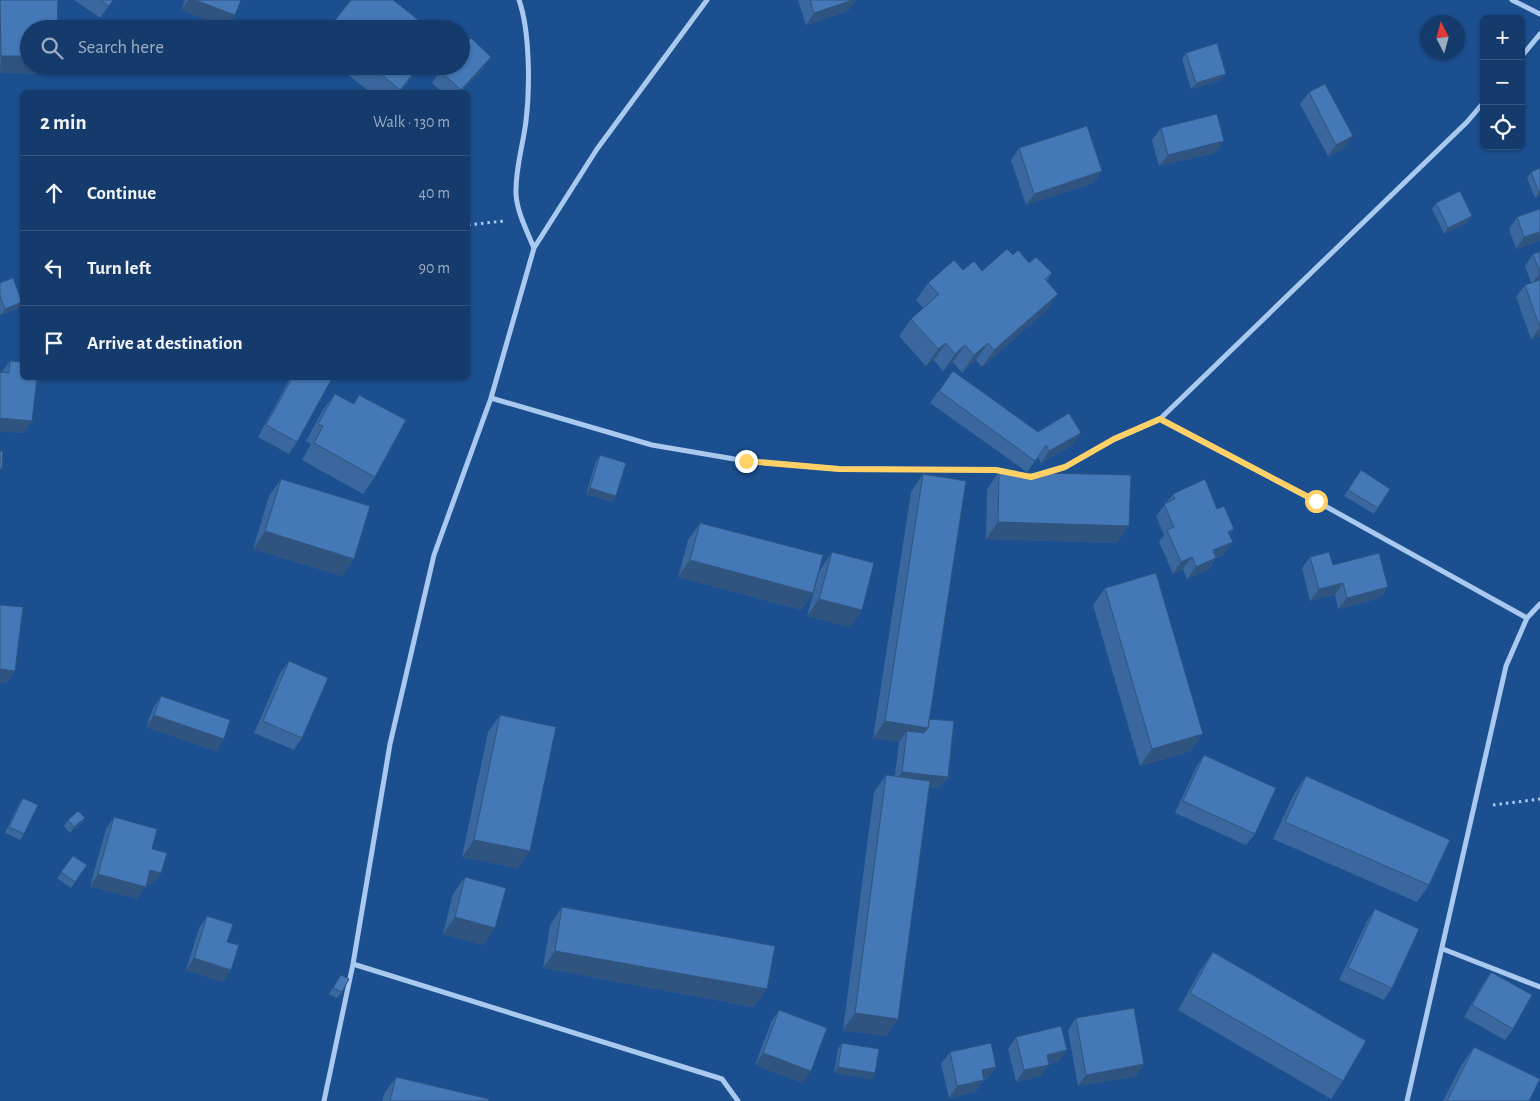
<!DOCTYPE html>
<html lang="en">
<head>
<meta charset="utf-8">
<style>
  body { margin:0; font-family:"Alegreya Sans",sans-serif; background:#1d4271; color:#f1f3f6 }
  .controls { position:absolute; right:15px; top:15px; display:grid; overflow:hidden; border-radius:8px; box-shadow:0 1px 4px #0004 }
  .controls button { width:45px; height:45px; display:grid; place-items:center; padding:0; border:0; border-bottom:1px solid #33557e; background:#143b6b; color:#f1f3f6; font:25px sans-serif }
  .compass { position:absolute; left:1420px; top:15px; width:45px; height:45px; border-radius:50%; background:#143b6b; box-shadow:0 1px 4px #0004; rotate:354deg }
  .stop { position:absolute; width:15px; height:15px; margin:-11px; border:4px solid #ffd166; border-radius:50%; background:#fff }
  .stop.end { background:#ffd166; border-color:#fff; box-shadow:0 1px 5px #0008 }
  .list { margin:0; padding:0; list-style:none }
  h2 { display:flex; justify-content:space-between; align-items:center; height:65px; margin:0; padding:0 20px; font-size:21px }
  h2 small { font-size:16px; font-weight:400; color:#9dadc1 }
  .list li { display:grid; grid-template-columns:32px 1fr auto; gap:15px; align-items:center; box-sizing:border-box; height:75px; padding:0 20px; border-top:1px solid #33557e }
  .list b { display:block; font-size:19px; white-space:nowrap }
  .list em { font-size:16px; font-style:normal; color:#9dadc1 }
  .icon { flex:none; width:28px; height:28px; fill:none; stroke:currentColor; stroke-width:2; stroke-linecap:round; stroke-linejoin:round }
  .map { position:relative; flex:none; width:1540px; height:1101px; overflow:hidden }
  .search { position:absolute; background:#143b6b; box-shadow:0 1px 4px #0004; left:20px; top:20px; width:450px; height:55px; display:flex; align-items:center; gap:12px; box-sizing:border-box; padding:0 18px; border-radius:28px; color:#9dadc1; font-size:19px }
  .panel { position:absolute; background:#143b6b; box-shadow:0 1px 4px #0004; left:20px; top:90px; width:450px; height:290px; border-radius:8px }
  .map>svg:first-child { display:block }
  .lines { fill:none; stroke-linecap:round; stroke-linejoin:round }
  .path { stroke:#a9c9ee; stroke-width:3; stroke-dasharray:2.5 4; stroke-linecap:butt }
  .minor { stroke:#a9c9ee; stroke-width:5 }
  .wall { fill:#3a679d }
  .shaded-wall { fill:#305480 }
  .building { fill:#4478b7; stroke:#305480 }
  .route { stroke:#ffd166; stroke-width:6 }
</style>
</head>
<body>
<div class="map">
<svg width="1540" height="1101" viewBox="0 0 1540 1101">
  <rect width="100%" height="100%" fill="#1b4f8f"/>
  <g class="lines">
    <path class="path" d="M468,225L504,221
      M1493,805L1540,799"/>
    <path class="minor" d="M519,0C530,31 530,88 526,121C523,146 515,169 516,194C517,212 527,231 534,248
      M1512,0L1540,14
      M1521,57L1540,34
      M491,398L652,445L746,461L839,469L996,470L1009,473
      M1160,419L1316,501L1527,618
      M1039,475L1065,467L1114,439L1160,419L1467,122L1484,102
      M1443,949L1540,987
      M353,964L722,1079L738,1101
      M324,1101L353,964L390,744L434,555L491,398L534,248L597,149L707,0
      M1407,1101L1506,666L1527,618L1540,604"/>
  </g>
  <path class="wall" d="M0,0L45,74L0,73Z
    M74,0H113L100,18Z
    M185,0H241L227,27L181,10Z
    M798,0H856L848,11L806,25Z
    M1186,53L1222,80L1191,89L1182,59Z
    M337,66H421L400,92H370Z
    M483,69L461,92H442L432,83L440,71Z
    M1309,92L1344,148L1328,156L1300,104Z
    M1161,128L1215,153L1159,166L1152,140Z
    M1019,148L1102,171L1093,183L1026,205L1011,160Z
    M1540,168V196L1535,198L1527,178L1531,172Z
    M1436,203L1468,222L1444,234L1432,209Z
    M1540,209V241L1516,249L1509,229L1517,217Z
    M1540,252V337L1531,339L1516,297L1525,285L1531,283L1525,266L1533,254Z
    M1013,255L1052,273L1047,281L1058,294L1046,311L982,367L976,360L962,373L953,362L943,371L934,360L926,366L899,336L911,319L923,308L916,300L928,283L963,270L982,271Z
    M0,283L18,308L1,315L0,313Z
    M10,361L23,433L0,431V372H2Z
    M953,371L1038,432L1073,445L1041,463L1038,457L1027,472L1117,543L986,539L987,489L999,472H1027L930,403Z
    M290,378H327L297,442L289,454L258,437Z
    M335,394L353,404L359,395L375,477L363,494L302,460L311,444L306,441L322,411Z
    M600,455L616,496L612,502L586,494L596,461Z
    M1361,470L1378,508L1374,514L1344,496Z
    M923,474L929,719L948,777L939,788L929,787L898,1019L886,1036L843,1030L874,792L886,775L895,776L899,742L873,738L911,492Z
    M281,479L354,559L342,576L253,549L269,496Z
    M1173,494L1217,509L1234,529L1230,535L1224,554L1216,558L1208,570L1187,579L1183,569L1173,574L1159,542L1164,535L1156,516Z
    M700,523L813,593L801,610L678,577L688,540Z
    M832,552L862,610L850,627L807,616L820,570Z
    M1310,557L1333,565L1388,587L1380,598L1338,609L1335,595L1310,601L1302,568Z
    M1105,588L1191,751L1140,766L1093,605Z
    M289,661L302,738L294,750L254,733L280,673Z
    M161,696L224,739L216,751L146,727L153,708Z
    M500,715L518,868L462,857L488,732Z
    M1204,755L1255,834L1246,845L1175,813L1196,767Z
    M1306,776L1429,885L1417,902L1273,839L1294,794Z
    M23,798L24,834L20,840L5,833L19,804Z
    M114,817L152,849L161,873L153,884L147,883L137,899L90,886L106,829Z
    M85,818L81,824L70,833L64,826L68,820Z
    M73,856L87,865L71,888L57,878Z
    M465,877L483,945L443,934L453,894Z
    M562,907L754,1007L543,968L550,925Z
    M1375,909L1392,988L1384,1000L1339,980L1367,921Z
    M207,916L227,942L231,970L223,982L186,970L199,928Z
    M1213,952L1343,1081L1331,1099L1178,1010L1201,969Z
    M1491,972L1513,1029L1505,1040L1464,1017L1483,984Z
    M341,975L342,992L337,998L329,994Z
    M779,1010L803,1083L755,1065L771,1022Z
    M1076,1018L1144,1064L1136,1076L1078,1086L1068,1030Z
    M1016,1037L1059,1061L1049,1064L1041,1076L1016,1082L1008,1049Z
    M842,1043L875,1073L871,1079L834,1073L838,1049Z
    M1474,1047L1529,1101H1443L1462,1064Z
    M950,1052L996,1067L988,1078L984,1080L975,1092L949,1098L941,1064Z
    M396,1077L488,1101H382L384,1094Z"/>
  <path class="shaded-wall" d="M188,0H195L235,15L227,27L181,10Z
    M853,0H856L848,11L806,25L814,13Z
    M1,56H29V66H50L45,74L0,73Z
    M491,57L483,69L461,92H459Z
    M419,66H421L400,92H398Z
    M1226,74L1222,80L1191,89L1196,83Z
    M1353,136L1344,148L1328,156L1336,145Z
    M1224,141L1215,153L1159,166L1168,155Z
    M1102,171L1093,183L1026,205L1034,194Z
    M1540,191V196L1535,198L1539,192Z
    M1472,216L1468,222L1444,234L1448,228Z
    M1540,232V241L1516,249L1524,237Z
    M1540,273V282L1531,285Z
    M1058,294L1046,311L982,367L994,350Z
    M22,302L18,308L1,315L5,309Z
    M1540,328V337L1531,339Z
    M946,343L934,360L926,366L938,349Z
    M988,343L976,360L962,373L974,355Z
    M965,345L953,362L943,371L955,354Z
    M0,418L32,421L23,433L0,431Z
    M1081,433L1073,445L1041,463L1049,451Z
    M590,488L616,496L612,502L586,494Z
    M998,522L1129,526L1117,543L986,539Z
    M1234,529L1226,541L1228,532Z
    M265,531L354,559L342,576L253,549Z
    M1233,542L1224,554L1204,562L1213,550Z
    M1192,557L1183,569L1173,574L1181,562Z
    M1216,558L1208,570L1187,579L1196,567Z
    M690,560L813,593L801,610L678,577Z
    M1343,583L1335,595L1310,601L1319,589Z
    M1388,587L1380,598L1338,609L1347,598Z
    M819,599L862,610L850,627L807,616Z
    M0,669L15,671L7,683L0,682Z
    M154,715L224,739L216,751L146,727Z
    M885,721L928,728L915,745L907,731L899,742L873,738Z
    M1203,734L1191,751L1140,766L1152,749Z
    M902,772L948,777L939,788L894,784Z
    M85,818L81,824L70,833L74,827Z
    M474,840L530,851L518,868L462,857Z
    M150,870L161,873L153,884L142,881Z
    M98,874L146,887L137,899L90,886Z
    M455,917L495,928L483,945L443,934Z
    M555,951L767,989L754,1007L543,968Z
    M194,958L231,970L223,982L186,970Z
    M855,1013L898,1019L886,1036L843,1030Z
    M1067,1050L1059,1061L1039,1066L1047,1055Z
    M763,1053L811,1071L803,1083L755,1065Z
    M1144,1064L1136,1076L1078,1086L1086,1075Z
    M1049,1065L1041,1076L1016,1082L1024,1070Z
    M838,1067L875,1073L871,1079L834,1073Z
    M996,1067L988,1078L973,1082L982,1070Z
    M984,1080L975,1092L949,1098L957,1086Z"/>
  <path class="building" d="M0,0H58L57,29H29V56H1Z
    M100,0H113L109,6Z
    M195,0H241L235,15Z
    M351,0H393L430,29H328Z
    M810,0H853L814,13Z
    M471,38L491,57L461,90L440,71L444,66H461V48Z
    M1217,43L1226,74L1196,83L1186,53Z
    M371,66H419L400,90Z
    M1325,84L1353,136L1336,145L1309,92Z
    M1217,114L1224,141L1168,155L1161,128Z
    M1087,126L1102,171L1034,194L1019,148Z
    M1540,168V191L1539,192L1531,172Z
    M1460,191L1472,216L1448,228L1436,203Z
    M1540,209V232L1524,237L1517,217Z
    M1007,249L1013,255L1018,250L1029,263L1036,257L1052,273L1045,279L1058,294L994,350L988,343L974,355L965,345L955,354L946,343L938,349L911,319L939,294L928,283L954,260L963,270L974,261L982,271Z
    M1540,252V273L1533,254Z
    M13,278L22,302L5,309L0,296V283Z
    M1540,280V328L1525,285Z
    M10,361L22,362V378H37L32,421L0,418V372L9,373Z
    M953,371L1038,432L1069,413L1081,433L1049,451L1046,445L1035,461L939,391Z
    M292,378H327L331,380L297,442L266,425Z
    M335,394L354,404L359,395L406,420L375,477L314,443L323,426L318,424Z
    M0,451H3L2,469H0Z
    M600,455L626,463L616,496L590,488Z
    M1361,470L1390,489L1378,508L1348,490Z
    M999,472L1131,475L1129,526L998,522Z
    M923,474L966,481L928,728L885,721Z
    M281,479L370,506L354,559L265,531Z
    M1205,479L1217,509L1224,506L1234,529L1228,532L1233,542L1213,550L1216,558L1196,567L1192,557L1181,562L1167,530L1174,527L1164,504L1175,499L1173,494Z
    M700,523L823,555L813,593L690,560Z
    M832,552L874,563L862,610L819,599Z
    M1329,552L1333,565L1379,553L1388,587L1347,598L1343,583L1319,589L1310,557Z
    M1156,573L1203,734L1152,749L1105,588Z
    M0,605L23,607L15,671L0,669Z
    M289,661L328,678L302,738L263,721Z
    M161,696L230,720L224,739L154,715Z
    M500,715L556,727L530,851L474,840Z
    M929,719L954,721L948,777L902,772L907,731L924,733L928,728Z
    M1204,755L1276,788L1255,834L1183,801Z
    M886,775L930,781L898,1019L855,1013Z
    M1306,776L1450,840L1429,885L1285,822Z
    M23,798L38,805L24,834L9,827Z
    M78,811L85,818L74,827L68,820Z
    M114,817L157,829L152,849L167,853L161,873L150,870L146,887L98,874Z
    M73,856L87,865L75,882L61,872Z
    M465,877L506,888L495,928L455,917Z
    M562,907L775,946L767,989L555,951Z
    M1375,909L1419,929L1392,988L1348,968Z
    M207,916L233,924L227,942L239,945L231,970L194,958Z
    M1213,952L1366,1041L1343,1081L1190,993Z
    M1491,972L1532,995L1513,1029L1472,1005Z
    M341,975L349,979L342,992L333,988Z
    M1134,1008L1144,1064L1086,1075L1076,1018Z
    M779,1010L827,1028L811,1071L763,1053Z
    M1061,1026L1067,1050L1047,1055L1049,1065L1024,1070L1016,1037Z
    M842,1043L879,1049L875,1073L838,1067Z
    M991,1043L996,1067L982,1070L984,1080L957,1086L950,1052Z
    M1474,1047L1540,1079L1529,1101H1447Z
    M396,1077L489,1099L488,1101H390Z"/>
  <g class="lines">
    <path class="route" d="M746,461L839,469L996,470L1031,477L1065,467L1114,439L1160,419L1316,501"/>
  </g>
</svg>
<div class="controls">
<button>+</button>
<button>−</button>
<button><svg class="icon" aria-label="locate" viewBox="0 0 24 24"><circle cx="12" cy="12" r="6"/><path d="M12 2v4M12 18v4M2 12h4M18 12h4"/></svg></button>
</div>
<svg class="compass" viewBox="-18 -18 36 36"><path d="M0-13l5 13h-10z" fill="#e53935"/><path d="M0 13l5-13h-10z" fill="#9dadc1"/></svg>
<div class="stop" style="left:1316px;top:501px"></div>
<div class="stop end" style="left:746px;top:461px"></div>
<div class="search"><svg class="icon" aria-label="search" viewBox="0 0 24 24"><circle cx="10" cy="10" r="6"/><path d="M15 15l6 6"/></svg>Search here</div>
<section class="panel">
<h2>2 min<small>Walk · 130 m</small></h2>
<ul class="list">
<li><svg class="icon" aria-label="ahead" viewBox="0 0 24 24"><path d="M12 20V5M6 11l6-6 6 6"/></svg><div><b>Continue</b></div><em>40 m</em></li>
<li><svg class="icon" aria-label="left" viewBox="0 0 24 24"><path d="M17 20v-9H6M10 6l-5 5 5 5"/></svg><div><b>Turn left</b></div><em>90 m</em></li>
<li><svg class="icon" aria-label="arrive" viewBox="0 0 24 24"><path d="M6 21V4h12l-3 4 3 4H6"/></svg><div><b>Arrive at destination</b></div></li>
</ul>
</section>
</div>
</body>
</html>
